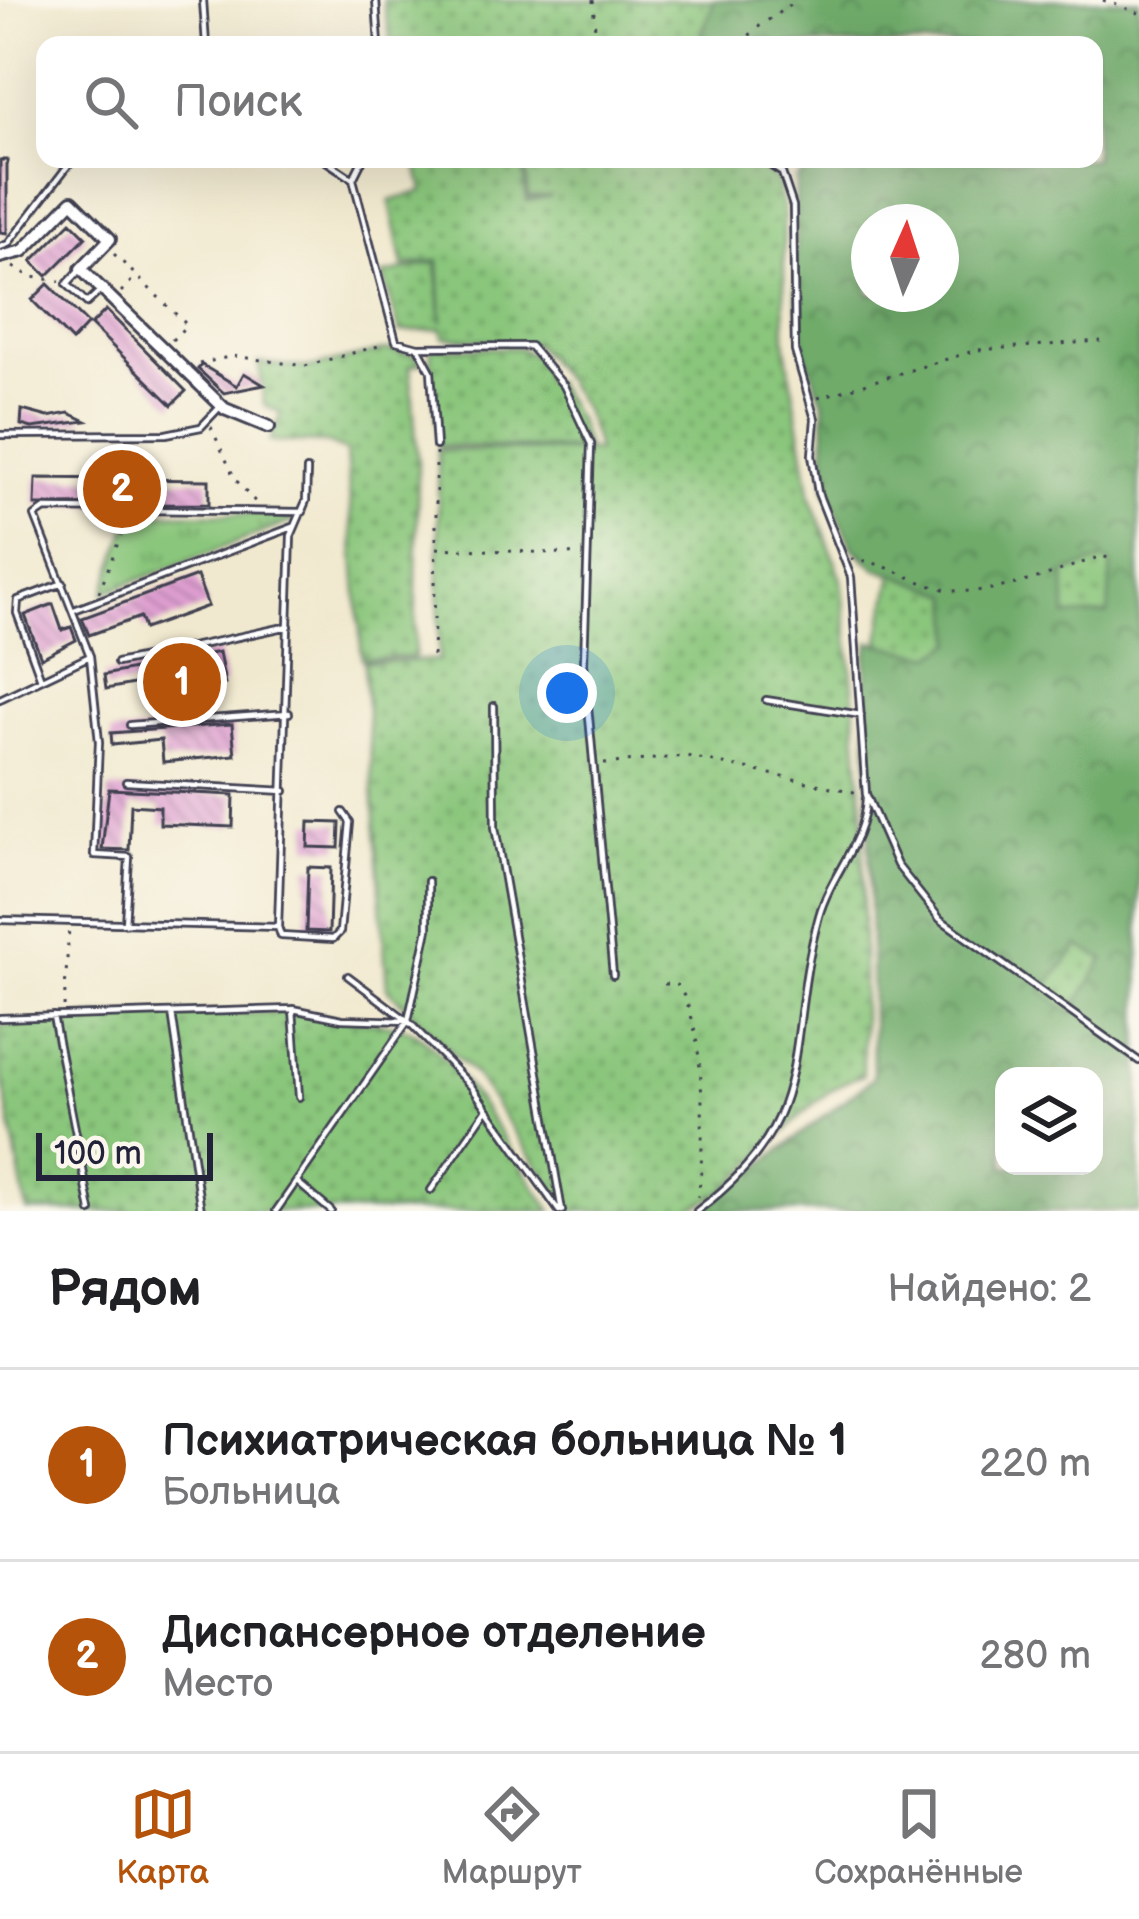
<!DOCTYPE html>
<html lang="ru">
<head>
<meta charset="utf-8">
<style>
  body { margin:0; font-family:"Balsamiq Sans",sans-serif; background:#f2f2f2; color:#202124 }
  .controls { position:absolute; right:36px; bottom:36px; display:grid; overflow:hidden; border-radius:24px; box-shadow:0 12px 48px #0002 }
  .controls button { width:108px; height:108px; display:grid; place-items:center; padding:0; border:0; border-bottom:3px solid #e0e0e0; background:#fff; color:#202124; font:60px sans-serif }
  .compass { position:absolute; left:851px; top:204px; width:108px; height:108px; border-radius:50%; background:#fff; box-shadow:0 12px 48px #0002; rotate:3deg }
  .scale { position:absolute; left:36px; bottom:30px; width:177px; box-sizing:border-box; padding-left:12px; border:6px solid #22223b; border-top:0; font-size:33px; line-height:42px; white-space:nowrap; color:#22223b; -webkit-text-stroke:9px #fbf7ec; paint-order:stroke }
  .you { position:absolute; left:567px; top:693px; width:42px; height:42px; margin:-30px; border:9px solid #fff; border-radius:50%; background:#1a73e8; box-shadow:0 0 0 18px #1a73e833 }
  .badge { display:grid; place-items:center; width:78px; height:78px; border-radius:50%; background:#b45309; color:#fff; font-size:39px; font-weight:700 }
  .pin { position:absolute; translate:-50% -50%; border:6px solid #fff; box-shadow:0 3px 12px #0006 }
  .list { margin:0; padding:0; list-style:none }
  h2 { display:flex; justify-content:space-between; align-items:center; height:156px; margin:0; padding:0 48px; font-size:51px }
  h2 small { font-size:39px; font-weight:400; color:#757577 }
  .list li { display:grid; grid-template-columns:78px 1fr auto; gap:36px; align-items:center; box-sizing:border-box; height:192px; padding:0 48px; border-top:3px solid #e0e0e0 }
  .list b { display:block; font-size:45px; white-space:nowrap }
  .list p { margin:0; font-size:39px; white-space:nowrap; color:#757577 }
  .list em { font-size:39px; font-style:normal; color:#757577 }
  .icon { flex:none; width:66px; height:66px; fill:none; stroke:currentColor; stroke-width:2; stroke-linecap:round; stroke-linejoin:round }
  .map { position:relative; flex:none; width:1139px; height:1211px; overflow:hidden }
  .search { position:absolute; background:#fff; box-shadow:0 12px 48px #0002; left:36px; right:36px; top:36px; height:132px; display:flex; align-items:center; gap:30px; box-sizing:border-box; padding:0 42px; border-radius:24px; color:#757577; font-size:45px }
  .sheet { height:540px; background:#fff }
  nav { display:flex; justify-content:space-around; align-items:center; box-sizing:border-box; height:168px; border-top:3px solid #e0e0e0; background:#fff; font-size:33px; color:#757577 }
  nav a { display:grid; justify-items:center; gap:6px }
  nav .on { color:#b45309 }
  .map>svg:first-child { display:block }
  .grass { fill:url(#grass-tufts); stroke:#56745b; stroke-width:3 }
  .forest { fill:url(#forest-crowns); stroke:#486653; stroke-width:3; fill-rule:evenodd }
  .garden { fill:url(#garden-dots); stroke:#56745b; stroke-width:3 }
  .building { fill:url(#building-back-hatch) }
  .lines { fill:none; stroke-linecap:round; stroke-linejoin:round }
  .lane-casing { stroke:#414051; stroke-width:10 }
  .street-casing { stroke:#414051; stroke-width:16 }
  .path { stroke:#414051; stroke-width:3; stroke-dasharray:3 9; stroke-linecap:butt }
  .lane { stroke:#fff; stroke-width:4.5 }
  .street { stroke:#fff; stroke-width:10 }
</style>
</head>
<body>
<div class="map">
<svg width="1139" height="1211" viewBox="0 0 1139 1211">
  <defs>
    <pattern id="grass-tufts" width="24" height="20" patternUnits="userSpaceOnUse" patternTransform="scale(3)"><rect width="24" height="20" fill="#8ac67b"/><path d="M3 7l-1-3M5 7V3M7 7l1-3M15 17l-1-3M17 17v-4M19 17l1-3" fill="none" stroke="#70a066"/></pattern>
    <pattern id="forest-crowns" width="20" height="18" patternUnits="userSpaceOnUse" patternTransform="scale(3)"><rect width="20" height="18" fill="#6fab6b"/><path d="M2 6a3 3 0 1 1 6 0M12 15a3 3 0 1 1 6 0" fill="none" stroke="#5b8b59"/></pattern>
    <pattern id="garden-dots" width="8" height="8" patternUnits="userSpaceOnUse" patternTransform="scale(3)"><rect width="8" height="8" fill="#8ac67b"/><path d="M2 2h.1M6 6h.1" fill="none" stroke="#70a066" stroke-width="1.8" stroke-linecap="round"/></pattern>
    <pattern id="building-back-hatch" width="6" height="6" patternUnits="userSpaceOnUse" patternTransform="scale(3)"><rect width="6" height="6" fill="#de9ed0"/><path d="M-1 5l2 2M0 0l6 6M5-1l2 2" fill="none" stroke="#b480aa"/></pattern>
  </defs>
  <rect width="100%" height="100%" fill="#fbf7ec"/>
  <filter id="ink" filterUnits="userSpaceOnUse"><feTurbulence type="fractalNoise" baseFrequency=".00833" numOctaves="2"/><feDisplacementMap in="SourceGraphic" scale="24" xChannelSelector="R" yChannelSelector="G"/><feConvolveMatrix kernelMatrix="1 2 1 2 8 2 1 2 1" color-interpolation-filters="sRGB"/></filter>
  <filter id="wash" filterUnits="userSpaceOnUse"><feTurbulence type="fractalNoise" baseFrequency=".004" numOctaves="4" result="noise"/><feDisplacementMap in="SourceGraphic" scale="48" xChannelSelector="R" yChannelSelector="G"/><feGaussianBlur stdDeviation="2.7" result="paint"/><feColorMatrix in="noise" values="0 0 0 0 0 0 0 0 0 0 0 0 0 0 0 0 0 1.4 0 .05"/><feComposite in="paint" operator="in"/></filter>
  <g filter="url(#wash)">
    <rect width="100%" height="100%" fill="#f1e9cf"/>
    <path class="grass" d="M132,513L270,514L296,520L104,593Z"/>
    <path class="forest" d="M714,0H1139V1211H702L873,1078L866,658L870,642L932,656L950,595L876,569L853,548L826,489L824,405L804,351L795,290L796,179L817,159H1094V45H698ZM869,222H941V294H869ZM1004,1076H1094V1166H1004Z"/>
    <path class="garden" d="M383,0H714L698,45H392Z
      M416,159H522L527,201L551,196L528,197L524,159H579V166L566,169L581,167V159C642,159 724,144 776,179L783,208L785,341L811,497L842,580L851,664L863,814V1075C799,1091 746,1198 680,1211C646,1211 603,1211 569,1211L475,1075L387,988L364,662L439,660L438,450L597,451C589,406 563,377 534,344L443,337L442,329L400,332L383,275L436,262L442,323L439,260L403,266L390,201L423,191Z
      M430,348H519C535,355 543,363 543,381L554,382L578,421L587,449L439,446Z
      M387,350L414,355L422,363L410,366L418,462L415,657L362,659L346,451L327,443L270,441L281,413L264,405L259,363L309,368Z
      M1102,560L1111,563L1108,614L1066,616L1065,573Z
      M893,574L951,595L954,642L933,656L878,644Z
      M1078,946L1104,959L1071,1013L1043,991Z
      M301,1012C327,1020 395,1022 410,1030C461,1059 516,1162 552,1211H27L0,1065V1026L106,1016Z"/>
    <g id="blocks">
      <path class="building" d="M0,160H7V233L0,232Z
        M71,222L86,237L47,276L32,261Z
        M48,284L88,324L72,341L32,300Z
        M106,310L186,391L172,405L91,325Z
        M202,365L237,386L244,373L264,385L224,393L198,369Z
        M22,410L48,417L69,413L86,421L32,428L21,425Z
        M36,478L209,480V504L35,505Z
        M197,576L208,606L144,629L140,617L89,635L82,618Z
        M53,604L62,630L71,627L76,640L41,658L25,615Z
        M219,652L225,684L159,697L155,680L106,689L104,675Z
        M232,724L235,755L163,762L161,740L112,745L111,733Z
        M109,789L234,795L233,827L160,824V807L131,805L129,850L102,849Z
        M309,822L340,823L339,848L308,847Z
        M308,867L331,868L329,932L306,931Z"/>
    </g>
  </g>
  <g filter="url(#ink)">
    <use href="#blocks" fill-opacity="0" stroke="#414051" stroke-width="3"/>
    <g class="lines">
      <defs>
        <path id="lane" d="M203,0L206,45
          M376,0L379,45
          M246,159H277
          M323,159L353,179L396,341L418,347L431,371L436,446
          M761,159L782,173L793,206L795,351L815,419L812,455L818,493L851,577L866,794L897,865L940,919L1139,1061
          M353,179L363,159
          M0,247L8,244L73,159
          M81,269L67,284L87,303L100,291
          M418,347L530,346L564,386L591,444L584,663L613,975
          M0,435L166,434L201,427L219,408
          M74,610L293,527
          M117,663L289,626
          M41,679L17,613L18,600L63,583
          M0,699L90,656
          M766,700L861,715
          M494,706L495,827L562,1211
          M130,725L289,713
          M126,782L285,791
          M0,920L278,927L281,936L333,939L340,932L350,822L343,812
          M125,924L129,857L94,855L99,742L90,656L35,516L45,509L303,512
          M278,927L291,536L306,501L307,470
          M348,976L408,1021
          M293,1009L299,1097
          M172,1013L201,1211
          M53,1016L91,1211
          M0,1018L293,1009L342,1019L408,1021L471,1086L559,1211
          M297,1182L331,1211
          M431,1190L487,1109
          M276,1211L408,1021L428,929V881
          M697,1211C821,1119 783,1045 819,916C831,873 865,843 866,798"/>
        <path id="street" d="M0,257L23,251L72,201L110,239L81,269L225,409L269,427"/>
      </defs>
      <use href="#lane" class="lane-casing"/>
      <use href="#street" class="street-casing"/>
      <path class="path" d="M593,0L596,45
        M1103,0L1139,13
        M742,45L754,30L797,0
        M114,254L187,325L172,340
        M13,267L32,277L60,281
        M121,292L135,277
        M199,364L233,356L305,366L386,344
        M818,398L977,350L1101,341
        M211,427L235,479L258,505
        M436,453V548L577,554
        M851,559C886,561 914,584 948,590C996,597 1057,571 1102,556L1114,560
        M99,592L128,517
        M433,656L436,550
        M604,764L686,756L859,793
        M664,984H676C707,1017 705,1152 698,1197
        M64,1007L69,927"/>
      <use href="#lane" class="lane"/>
      <use href="#street" class="street"/>
    </g>
  </g>
</svg>
<div class="controls">
<button><svg class="icon" aria-label="layers" viewBox="0 0 24 24"><path d="M12 4l9 5-9 5-9-5zM3 14l9 5 9-5"/></svg></button>
</div>
<svg class="compass" viewBox="-18 -18 36 36"><path d="M0-13l5 13h-10z" fill="#e53935"/><path d="M0 13l5-13h-10z" fill="#757577"/></svg>
<div class="scale">100 m</div>
<div class="you"></div>
<div class="pin badge" style="left:182px;top:682px">1</div>
<div class="pin badge" style="left:122px;top:489px">2</div>
<div class="search"><svg class="icon" aria-label="search" viewBox="0 0 24 24"><circle cx="10" cy="10" r="6"/><path d="M15 15l6 6"/></svg>Поиск</div>
</div>
<section class="sheet">
<h2>Рядом<small>Найдено: 2</small></h2>
<ul class="list">
<li><span class="badge">1</span><div><b>Психиатрическая больница № 1</b><p>Больница</p></div><em>220 m</em></li>
<li><span class="badge">2</span><div><b>Диспансерное отделение</b><p>Место</p></div><em>280 m</em></li>
</ul>
</section>
<nav>
<a class="on"><svg class="icon" aria-label="map" viewBox="0 0 24 24"><path d="M3 6l6-2 6 2 6-2v14l-6 2-6-2-6 2zM9 4v14M15 6v14"/></svg>Карта</a>
<a><svg class="icon" aria-label="directions" viewBox="0 0 24 24"><path d="M12 3l9 9-9 9-9-9zM9 14v-3h6M13 9l2 2-2 2"/></svg>Маршрут</a>
<a><svg class="icon" aria-label="saved" viewBox="0 0 24 24"><path d="M7 4h10v16l-5-4-5 4z"/></svg>Сохранённые</a>
</nav>
</body>
</html>
